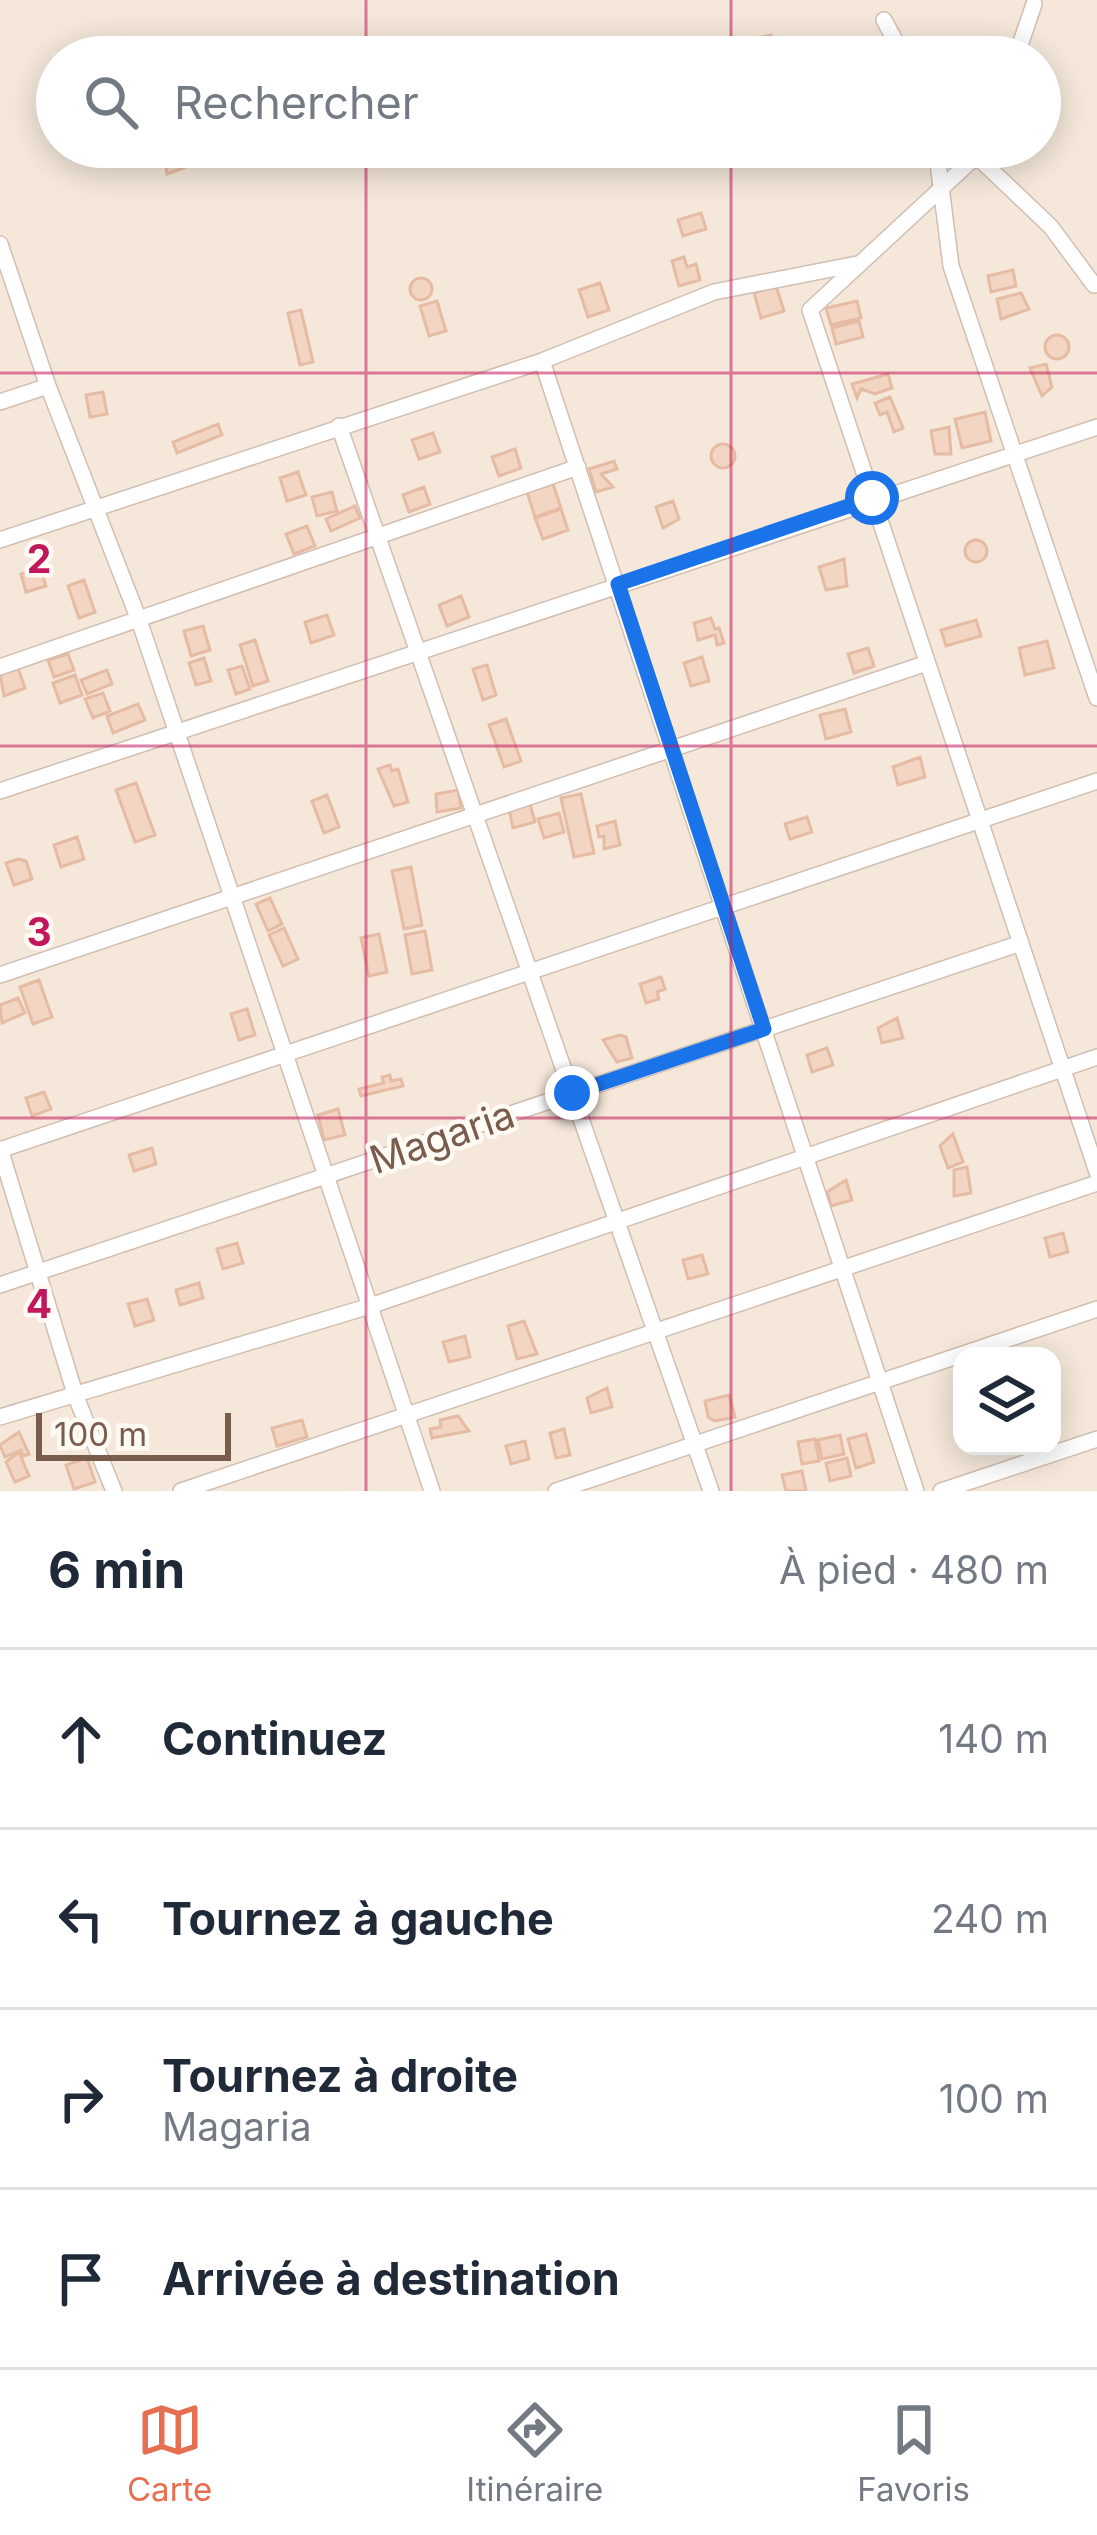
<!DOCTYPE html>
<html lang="fr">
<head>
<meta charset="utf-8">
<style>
  body { margin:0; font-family:Inter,sans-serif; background:#f6f6f7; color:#1f2937 }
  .controls { position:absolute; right:36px; bottom:36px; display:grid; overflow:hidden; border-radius:24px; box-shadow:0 6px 30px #0003 }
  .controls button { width:108px; height:108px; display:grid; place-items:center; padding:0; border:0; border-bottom:3px solid #e0e1e3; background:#fff; color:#1f2937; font:60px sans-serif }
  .scale { position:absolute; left:36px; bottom:30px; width:195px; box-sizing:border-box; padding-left:12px; border:6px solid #7a5c4d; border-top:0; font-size:33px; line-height:42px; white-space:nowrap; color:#7a5c4d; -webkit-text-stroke:9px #fffaf3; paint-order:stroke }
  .stop { position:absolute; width:36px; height:36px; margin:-27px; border:9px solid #1a73e8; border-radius:50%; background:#fff }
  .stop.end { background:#1a73e8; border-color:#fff; box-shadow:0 3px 12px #0008 }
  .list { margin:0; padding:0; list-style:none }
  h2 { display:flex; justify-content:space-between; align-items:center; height:156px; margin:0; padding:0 48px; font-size:51px }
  h2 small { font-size:39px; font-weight:400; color:#747a83 }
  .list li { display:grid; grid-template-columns:78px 1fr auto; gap:36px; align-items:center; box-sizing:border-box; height:180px; padding:0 48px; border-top:3px solid #e0e1e3 }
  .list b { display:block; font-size:45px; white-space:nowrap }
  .list p { margin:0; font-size:39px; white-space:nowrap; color:#747a83 }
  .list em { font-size:39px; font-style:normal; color:#747a83 }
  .icon { flex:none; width:66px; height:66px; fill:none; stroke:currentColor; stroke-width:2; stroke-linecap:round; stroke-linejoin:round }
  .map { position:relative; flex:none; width:1097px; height:1491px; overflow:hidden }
  .search { position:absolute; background:#fff; box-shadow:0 6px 30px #0003; left:36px; right:36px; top:36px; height:132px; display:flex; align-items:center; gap:30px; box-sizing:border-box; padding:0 42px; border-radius:66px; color:#747a83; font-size:45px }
  .sheet { height:876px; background:#fff }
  nav { display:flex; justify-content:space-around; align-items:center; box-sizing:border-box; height:168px; border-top:3px solid #e0e1e3; background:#fff; font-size:33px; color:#747a83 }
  nav a { display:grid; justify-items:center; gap:6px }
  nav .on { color:#e76f51 }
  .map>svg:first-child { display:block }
  .residential { fill:#f5e8da; fill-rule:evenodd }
  .building { fill:#f3d5c3; stroke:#e6bba3; stroke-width:3 }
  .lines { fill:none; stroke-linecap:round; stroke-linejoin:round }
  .minor-casing { stroke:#d1beb0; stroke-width:18 }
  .minor { stroke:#fff; stroke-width:15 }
  .route { stroke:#1a73e8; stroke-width:15 }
  .grid { fill:none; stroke:#c2185b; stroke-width:3; stroke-opacity:0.55 }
  .labels { text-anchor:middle; stroke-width:9; stroke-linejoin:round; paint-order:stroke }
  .street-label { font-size:39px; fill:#7a5c4d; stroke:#fffaf3 }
  .grid-label { font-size:39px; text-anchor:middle; font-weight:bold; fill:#c2185b; stroke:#fffaf3; stroke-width:9; stroke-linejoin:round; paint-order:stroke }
</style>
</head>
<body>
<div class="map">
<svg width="1097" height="1491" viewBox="0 0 1097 1491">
  <rect width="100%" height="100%" fill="#fdf6ec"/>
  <path class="residential" d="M0,0H1097V1491H0ZM57,57H1040V147H57ZM962,1356H1052V1446H962Z"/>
  <path class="building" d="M771,35L775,54L744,57L741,42Z
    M163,147H189L194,164L167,174Z
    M701,213L706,229L683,236L678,220Z
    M684,257L687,267L696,264L700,280L679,286L672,261Z
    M1013,270L1016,286L991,292L988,276Z
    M410 289a11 11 0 1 1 22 0a11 11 0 1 1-22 0Z
    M600,283L609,310L588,317L579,290Z
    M776,286L784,311L761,318L754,293Z
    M1021,293L1029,309L1001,319L997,299Z
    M437,301L446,331L429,336L420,306Z
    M857,301L861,318L831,325L826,308Z
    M301,310L313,362L300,365L288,313Z
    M859,321L863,337L836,344L832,328Z
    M1045 347a12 12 0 1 1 24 0a12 12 0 1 1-24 0Z
    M1046,364L1052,387L1042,396L1030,368Z
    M888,374L892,388L875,394L861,389L857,398L852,384Z
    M103,392L107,414L90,417L86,395Z
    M890,397L903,428L894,432L887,412L880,415L875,403Z
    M985,412L991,441L962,448L955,419Z
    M218,424L222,435L177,453L173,442Z
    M949,427L951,454H935L931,431Z
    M433,433L440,452L419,459L412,440Z
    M711 456a12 12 0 1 1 24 0a12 12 0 1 1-24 0Z
    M515,449L521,468L499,476L492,457Z
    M614,461L617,469L601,474L613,487L596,492L589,469Z
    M298,472L306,495L287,501L280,478Z
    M553,484L561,508L535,517L527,492Z
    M424,487L430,504L409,512L403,495Z
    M332,492L337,511L317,516L312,497Z
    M673,501L679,519L663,528L656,507Z
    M355,506L360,518L331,531L326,519Z
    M561,509L568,530L543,539L535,518Z
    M307,526L315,546L294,554L286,534Z
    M965 551a11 11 0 1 1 22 0a11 11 0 1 1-22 0Z
    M844,559L847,586L826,590L819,567Z
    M40,568L46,586L26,592L21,574Z
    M84,580L95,612L79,618L68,586Z
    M461,596L469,617L447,626L439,605Z
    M327,615L334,635L311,643L305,622Z
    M711,618L715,629L719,628L724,643L717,645L715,635L698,640L694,623Z
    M976,620L981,636L946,646L941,630Z
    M203,626L210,650L191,656L184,631Z
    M255,640L268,681L253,686L240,645Z
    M1047,641L1054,668L1025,675L1019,648Z
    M868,648L874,666L854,673L848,654Z
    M68,654L74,670L54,677L48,660Z
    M702,657L709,681L691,686L684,663Z
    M204,658L211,681L196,685L189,663Z
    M487,665L496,695L483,700L473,669Z
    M242,666L250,689L236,694L228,670Z
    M18,668L25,688L4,696L0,674Z
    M107,670L112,684L87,694L81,680Z
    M75,675L82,695L60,703L53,683Z
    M103,693L110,711L93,718L85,699Z
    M138,704L145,720L113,733L107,716Z
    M845,709L851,732L826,739L820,715Z
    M506,719L521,761L504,767L489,725Z
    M920,757L925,777L898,785L893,767Z
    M390,765L392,771L398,769L408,802L394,806L378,769Z
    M136,783L155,835L135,842L116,790Z
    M458,790L461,808L437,812L436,794Z
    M581,794L594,853L574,857L561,798Z
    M327,795L339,827L324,833L312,801Z
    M530,804L535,822L513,828L509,809Z
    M559,813L564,832L544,838L538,819Z
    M807,817L812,832L790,839L785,824Z
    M615,821L620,845L604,849V836L599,837L597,826Z
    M77,837L84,859L61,867L54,845Z
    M18,859L26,861L32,879L14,885L6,863Z
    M411,867L422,925L404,929L392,871Z
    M270,898L282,924L268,931L256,904Z
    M284,928L298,959L283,966L269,935Z
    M425,931L432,970L412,974L405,935Z
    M379,934L387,972L369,976L361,938Z
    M661,977L665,989L657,992L659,999L646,1003L640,984Z
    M39,980L52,1017L33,1024L20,987Z
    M18,998L25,1013L2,1023L0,1005Z
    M247,1009L255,1035L239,1040L231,1014Z
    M897,1018L903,1038L882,1043L878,1028Z
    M620,1035L626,1037L632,1058L617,1062L603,1040Z
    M827,1048L833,1065L812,1072L807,1055Z
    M390,1075L391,1081L401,1079L403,1086L361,1096L359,1089L384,1083L382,1077Z
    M44,1092L51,1109L32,1116L26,1098Z
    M338,1109L345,1135L324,1140L318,1115Z
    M953,1134L963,1162L948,1168L940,1146Z
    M152,1148L156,1164L134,1171L129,1155Z
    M967,1167L971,1193L954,1196V1170Z
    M846,1180L852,1200L831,1206L827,1192Z
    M1063,1233L1068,1252L1050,1257L1045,1238Z
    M237,1243L243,1263L223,1269L217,1249Z
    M702,1255L708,1274L688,1279L683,1260Z
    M199,1283L203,1298L180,1305L176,1290Z
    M147,1299L154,1320L135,1326L128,1304Z
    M524,1321L537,1354L517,1359L508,1326Z
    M465,1336L470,1357L449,1362L443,1342Z
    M607,1388L612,1407L591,1413L587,1398Z
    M729,1395L735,1417L715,1421L708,1417L705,1401Z
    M458,1416L469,1431L432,1438L430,1429L441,1427L440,1420Z
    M302,1420L307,1437L277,1446L272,1428Z
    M564,1429L570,1455L556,1458L550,1433Z
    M19,1432L29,1454L23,1456L21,1450L5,1457L0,1445Z
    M866,1434L874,1462L856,1468L848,1439Z
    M840,1435L844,1454L822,1459L818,1440Z
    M815,1439L819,1461L802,1464L798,1442Z
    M525,1441L529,1459L511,1464L506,1446Z
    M19,1452L29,1476L15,1482L6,1462Z
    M87,1458L95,1482L74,1489L66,1465Z
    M847,1458L851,1476L830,1481L826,1463Z
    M802,1471L806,1491H786L782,1475Z"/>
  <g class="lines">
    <defs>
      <path id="minor" d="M884,20L904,57
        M1016,57L1034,4
        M936,147L951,266L1097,698
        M967,147L1051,227L1094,285
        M986,147L810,310L1097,1172
        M0,244L48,386L139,620L432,1491
        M542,361L916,1491
        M0,402L48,386
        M339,426L711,1491
        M0,540L542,361L714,292L857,264
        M0,667L578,467
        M0,791L1097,427
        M0,975L927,663
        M0,1149L76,1397L114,1491
        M0,1150L1097,781
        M0,1285L1021,943
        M0,1417L370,1306L1097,1057
        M181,1491L1097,1183
        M556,1491L1097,1309
        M941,1491L1097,1439"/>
    </defs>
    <use href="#minor" class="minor-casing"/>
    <use href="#minor" class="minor"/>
  </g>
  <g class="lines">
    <path class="route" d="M572,1093L764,1029L618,584L872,498"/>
  </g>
  <path class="grid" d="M366,0V57M731,0V57M366,147V1491M731,147V1491M0,373H1097M0,746H1097M0,1118H1097"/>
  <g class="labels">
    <g class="street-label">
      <text transform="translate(442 1137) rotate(-19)" y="14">Magaria</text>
    </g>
  </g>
  <g class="grid-label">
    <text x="39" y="573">2</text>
    <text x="39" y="946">3</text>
    <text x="39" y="1318">4</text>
  </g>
</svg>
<div class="controls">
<button><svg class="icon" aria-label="layers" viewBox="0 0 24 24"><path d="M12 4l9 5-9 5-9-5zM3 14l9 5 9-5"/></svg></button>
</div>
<div class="scale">100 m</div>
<div class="stop" style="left:872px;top:498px"></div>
<div class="stop end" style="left:572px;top:1093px"></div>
<div class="search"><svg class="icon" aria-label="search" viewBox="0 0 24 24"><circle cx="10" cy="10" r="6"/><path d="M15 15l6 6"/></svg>Rechercher</div>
</div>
<section class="sheet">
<h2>6 min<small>À pied · 480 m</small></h2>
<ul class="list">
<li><svg class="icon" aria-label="ahead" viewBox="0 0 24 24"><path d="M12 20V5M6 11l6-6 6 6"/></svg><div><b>Continuez</b></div><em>140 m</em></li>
<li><svg class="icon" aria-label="left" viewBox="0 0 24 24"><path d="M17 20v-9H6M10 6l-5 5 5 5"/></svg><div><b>Tournez à gauche</b></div><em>240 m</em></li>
<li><svg class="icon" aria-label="right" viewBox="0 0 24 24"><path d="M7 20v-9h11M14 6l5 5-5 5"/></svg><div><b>Tournez à droite</b><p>Magaria</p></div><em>100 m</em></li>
<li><svg class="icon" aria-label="arrive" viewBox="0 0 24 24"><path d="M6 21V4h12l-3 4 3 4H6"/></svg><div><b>Arrivée à destination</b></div></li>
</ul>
</section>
<nav>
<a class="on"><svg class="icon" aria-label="map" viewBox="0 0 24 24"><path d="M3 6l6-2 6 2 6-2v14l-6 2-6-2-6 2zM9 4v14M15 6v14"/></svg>Carte</a>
<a><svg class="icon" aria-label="directions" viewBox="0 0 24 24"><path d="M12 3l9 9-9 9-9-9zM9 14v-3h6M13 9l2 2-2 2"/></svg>Itinéraire</a>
<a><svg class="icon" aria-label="saved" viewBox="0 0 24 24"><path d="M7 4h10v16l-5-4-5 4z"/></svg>Favoris</a>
</nav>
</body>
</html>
